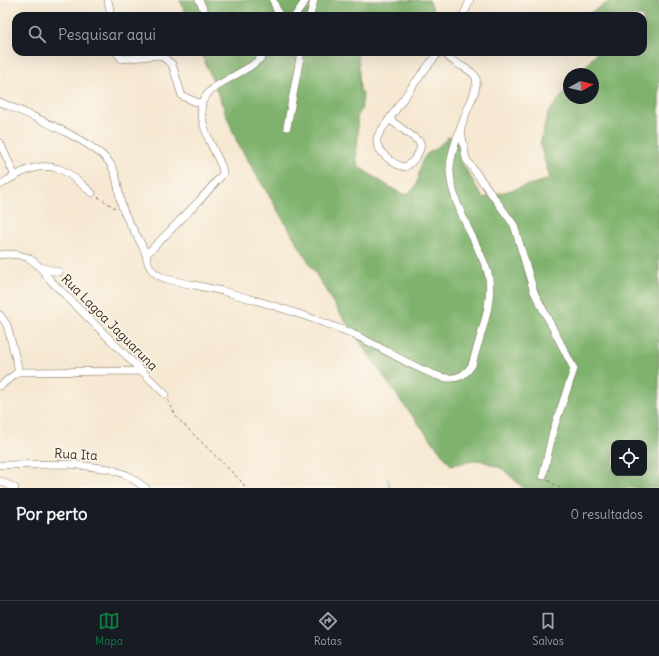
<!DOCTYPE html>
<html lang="pt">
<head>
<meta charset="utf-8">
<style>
  body { margin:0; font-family:Delius,sans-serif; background:#242831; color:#f1f3f6 }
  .controls { position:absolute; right:12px; bottom:12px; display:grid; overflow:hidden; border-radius:8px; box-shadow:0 4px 16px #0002 }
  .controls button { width:36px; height:36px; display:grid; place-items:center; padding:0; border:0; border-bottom:1px solid #363941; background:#171b24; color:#f1f3f6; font:20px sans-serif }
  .compass { position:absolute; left:563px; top:68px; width:36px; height:36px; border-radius:50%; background:#171b24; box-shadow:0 4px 16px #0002; rotate:82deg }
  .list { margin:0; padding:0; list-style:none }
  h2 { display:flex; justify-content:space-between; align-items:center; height:52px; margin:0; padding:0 16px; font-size:17px }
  h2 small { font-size:13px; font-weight:400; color:#9ea1a6 }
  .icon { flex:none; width:22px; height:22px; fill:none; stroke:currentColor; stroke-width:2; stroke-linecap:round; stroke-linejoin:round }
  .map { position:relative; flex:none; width:659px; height:488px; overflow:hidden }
  .search { position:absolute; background:#171b24; box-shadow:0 4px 16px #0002; left:12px; right:12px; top:12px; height:44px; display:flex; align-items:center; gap:10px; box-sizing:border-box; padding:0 14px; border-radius:12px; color:#9ea1a6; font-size:15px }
  .sheet { height:112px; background:#171b24 }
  nav { display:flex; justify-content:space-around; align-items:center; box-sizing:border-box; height:56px; border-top:1px solid #363941; background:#171b24; font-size:11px; color:#9ea1a6 }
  nav a { display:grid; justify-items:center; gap:2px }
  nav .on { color:#0b8043 }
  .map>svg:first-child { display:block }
  .forest { fill:#7fb26d; stroke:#5d6e46; fill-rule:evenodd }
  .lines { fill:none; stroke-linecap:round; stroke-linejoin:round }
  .stream { stroke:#4eb9c9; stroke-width:1.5 }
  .minor-casing { stroke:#7c6c5d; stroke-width:8 }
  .path { stroke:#7c6c5d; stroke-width:1; stroke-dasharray:3 3; stroke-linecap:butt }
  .minor { stroke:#fff; stroke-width:7 }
  .labels { text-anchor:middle; stroke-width:3; stroke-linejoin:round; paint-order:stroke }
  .street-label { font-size:13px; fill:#3b2a1e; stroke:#fbf7ec }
</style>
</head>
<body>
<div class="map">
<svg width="659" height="488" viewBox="0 0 659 488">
  <rect width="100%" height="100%" fill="#fbf7ec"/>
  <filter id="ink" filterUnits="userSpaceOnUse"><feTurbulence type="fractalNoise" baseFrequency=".025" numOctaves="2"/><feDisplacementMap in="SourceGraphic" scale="8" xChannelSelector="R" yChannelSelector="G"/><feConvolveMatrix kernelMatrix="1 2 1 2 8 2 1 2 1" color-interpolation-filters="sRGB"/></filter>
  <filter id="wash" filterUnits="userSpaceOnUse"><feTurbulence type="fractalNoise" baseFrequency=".012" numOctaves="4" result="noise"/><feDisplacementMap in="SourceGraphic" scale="16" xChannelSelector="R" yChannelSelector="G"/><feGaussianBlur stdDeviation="0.9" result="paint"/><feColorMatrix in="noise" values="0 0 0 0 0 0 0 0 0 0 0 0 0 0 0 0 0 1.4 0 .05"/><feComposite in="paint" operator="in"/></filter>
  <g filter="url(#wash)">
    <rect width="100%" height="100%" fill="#f6e8d2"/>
    <path class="forest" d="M180,0H429L436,16H383L360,9L355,16H186Z
      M612,0H659V488H523L503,469L480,460L451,465L403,404L335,306L238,144L201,52H354L358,56L360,90L363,94L361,111L357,116L358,137L356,157L359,167L391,188L405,195C425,186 414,169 426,155C428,153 431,151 434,150C439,146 443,142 448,137L453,138L460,144L462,163L483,198L550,179L540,144L548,113L569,87V98H593V74H580L597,52H643V16H589L590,13ZM614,443H644V473H614Z"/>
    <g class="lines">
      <path class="stream" d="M388,479L390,488"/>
    </g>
  </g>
  <g filter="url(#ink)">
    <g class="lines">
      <defs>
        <path id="minor" d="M108,0L110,10V16
          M199,0L207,16
          M273,0L279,16
          M295,16L306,0
          M310,16L314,0
          M463,16L470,0
          M116,52L122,59L160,55L172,64L182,96L201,104
          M266,52L260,59L251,66L218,85L209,92L202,102L201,113L204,126L209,140L222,167L223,174L199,201L146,255C148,268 154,275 167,279C186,284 207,287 226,292C267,303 308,316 348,332C373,342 396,358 421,369C429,372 437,377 447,378C458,379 466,375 472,365C479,337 495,302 488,273C486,266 482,258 479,251C468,227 449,194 450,168C451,151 459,132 465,116C468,106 479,88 476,78C474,71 461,67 455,62C451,60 447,56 444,52
          M0,102C25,113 99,143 111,165C120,179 117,196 124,212C130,227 141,239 146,255
          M389,119L420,142C423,150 413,163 405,167C395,166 375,151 377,139C378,133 385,126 388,121C404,97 421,74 439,52
          M287,127L301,52
          M461,130L466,159L514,225L534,292L574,369L553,431L543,476
          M0,143L15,176
          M0,185C17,174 38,161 59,169C70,172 83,186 92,193
          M0,255L6,254L19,255L29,258L40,267L59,272
          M40,267L51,281L165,394
          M0,315L7,325L18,367V372L0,386
          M18,372L143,371
          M0,465L70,464L110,469L127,475L146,488
          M0,481L15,488"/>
      </defs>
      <use href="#minor" class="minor-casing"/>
      <path class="path" d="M98,197L115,208
        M168,400L177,418L243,483L245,488
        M548,480L560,488"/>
      <use href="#minor" class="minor"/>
    </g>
  </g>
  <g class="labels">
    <g class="street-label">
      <text transform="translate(110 322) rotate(45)" y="5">Rua Lagoa Jaguaruna</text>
      <text transform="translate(76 454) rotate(3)" y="5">Rua Ita</text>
    </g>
  </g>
</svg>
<div class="controls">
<button><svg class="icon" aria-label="locate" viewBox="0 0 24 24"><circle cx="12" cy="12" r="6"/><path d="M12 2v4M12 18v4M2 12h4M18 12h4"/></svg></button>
</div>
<svg class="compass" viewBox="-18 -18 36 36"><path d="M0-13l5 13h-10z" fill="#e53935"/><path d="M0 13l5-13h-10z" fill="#9ea1a6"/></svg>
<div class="search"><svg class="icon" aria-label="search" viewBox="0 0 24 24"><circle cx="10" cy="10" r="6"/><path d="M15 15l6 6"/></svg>Pesquisar aqui</div>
</div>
<section class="sheet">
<h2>Por perto<small>0 resultados</small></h2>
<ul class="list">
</ul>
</section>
<nav>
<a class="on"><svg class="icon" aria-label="map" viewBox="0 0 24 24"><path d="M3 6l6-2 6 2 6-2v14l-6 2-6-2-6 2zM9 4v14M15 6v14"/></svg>Mapa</a>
<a><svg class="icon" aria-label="directions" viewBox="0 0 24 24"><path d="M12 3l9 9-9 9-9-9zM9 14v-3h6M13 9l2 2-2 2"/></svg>Rotas</a>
<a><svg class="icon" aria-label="saved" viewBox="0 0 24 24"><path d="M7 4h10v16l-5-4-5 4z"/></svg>Salvos</a>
</nav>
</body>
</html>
